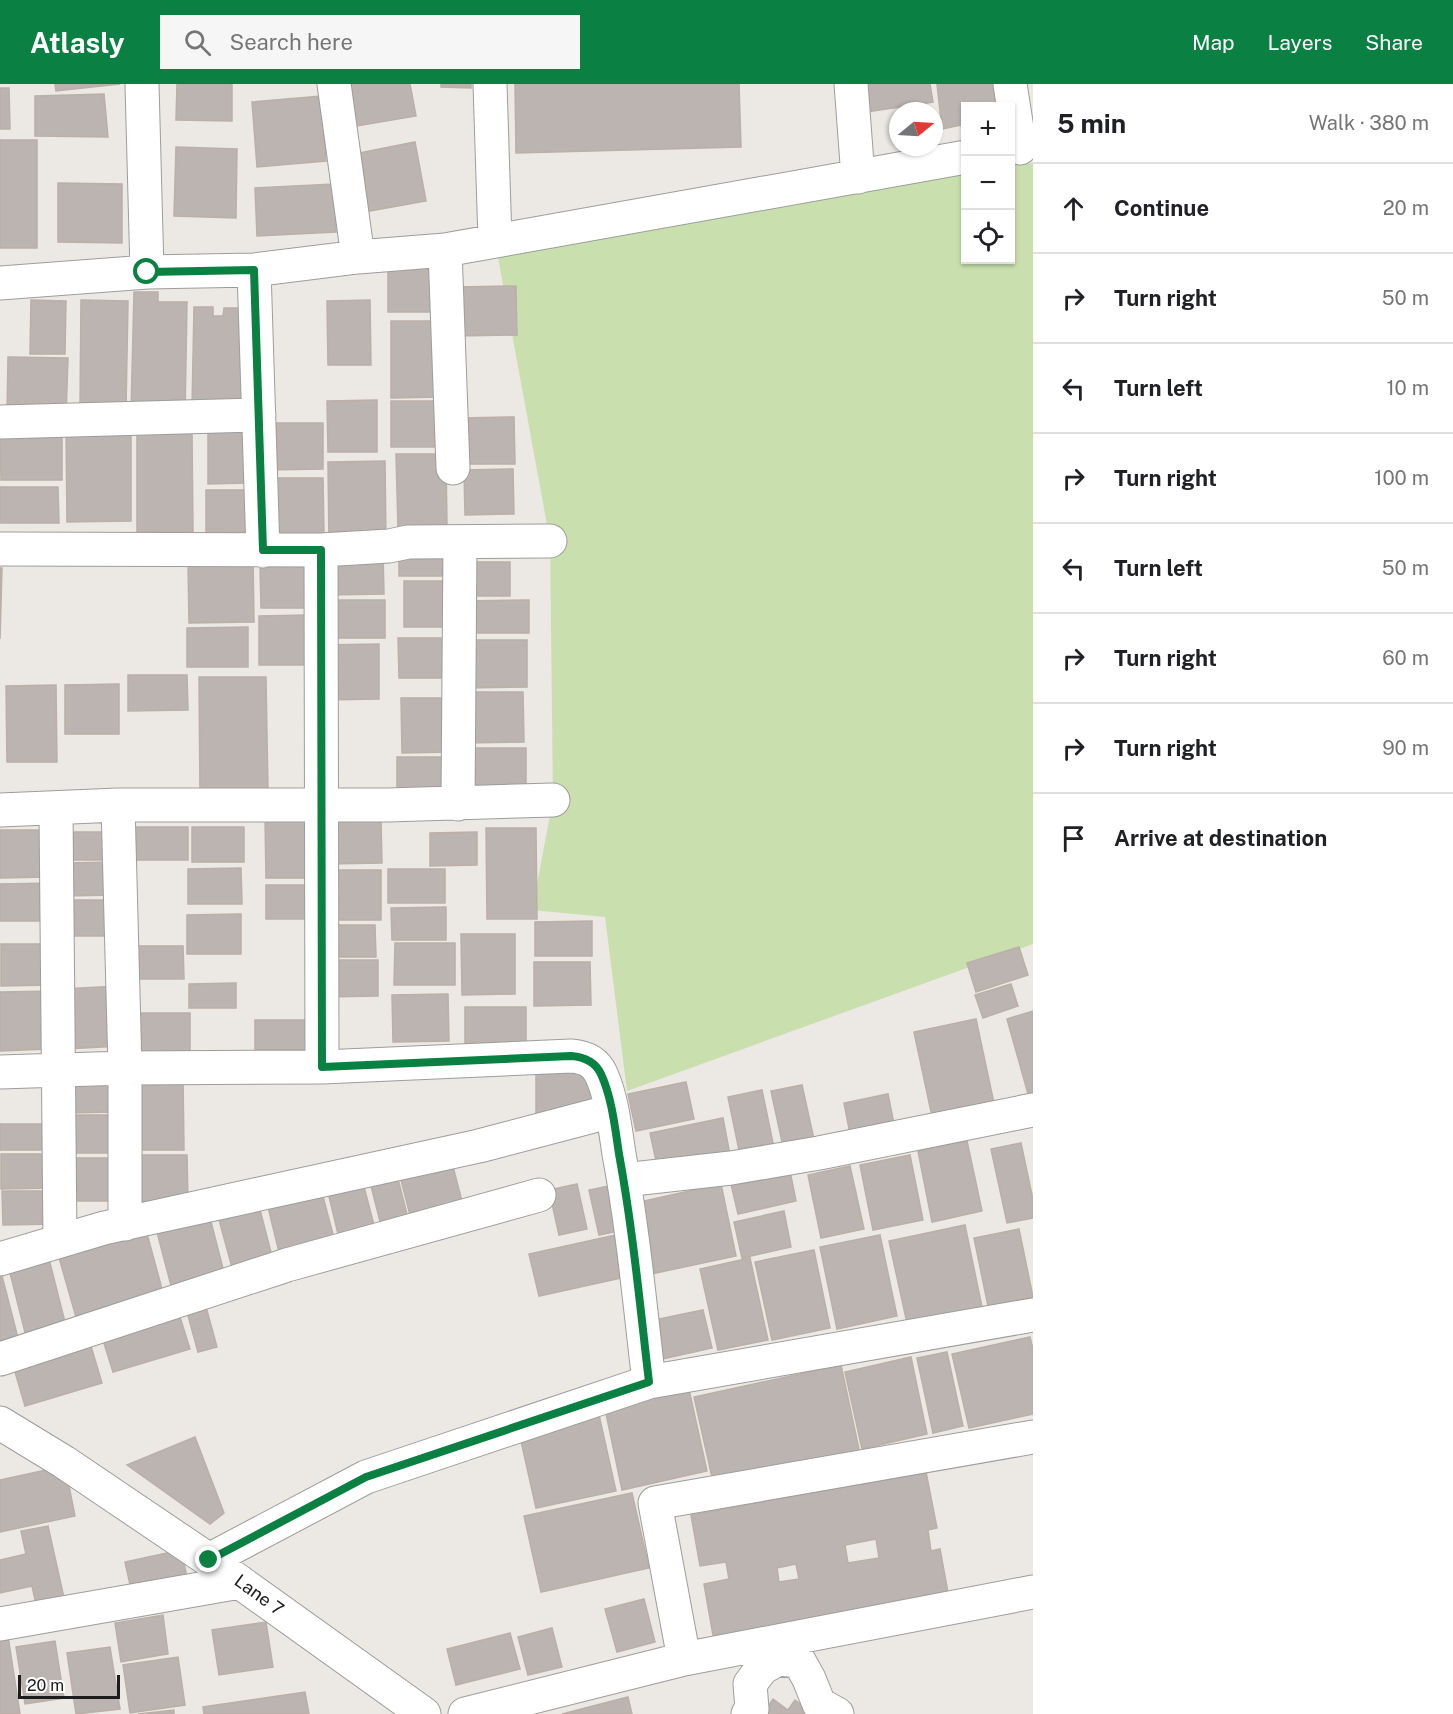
<!DOCTYPE html>
<html lang="en">
<head>
<meta charset="utf-8">
<style>
  body { margin:0; font-family:"Public Sans",sans-serif; background:#f6f6f6; color:#202124 }
  .controls { position:absolute; right:18px; top:18px; display:grid; overflow:hidden; border-radius:0px; box-shadow:0 2px 4px #0004 }
  .controls button { width:54px; height:54px; display:grid; place-items:center; padding:0; border:0; border-bottom:2px solid #e0e0e0; background:#fff; color:#202124; font:30px sans-serif }
  .compass { position:absolute; left:889px; top:18px; width:54px; height:54px; border-radius:50%; background:#fff; box-shadow:0 2px 4px #0004; rotate:72deg }
  .scale { position:absolute; left:18px; bottom:15px; width:102px; box-sizing:border-box; padding-left:6px; border:3px solid #1c1c1c; border-top:0; font-size:16px; line-height:21px; white-space:nowrap; color:#1c1c1c; -webkit-text-stroke:4px #fff; paint-order:stroke }
  .stop { position:absolute; width:18px; height:18px; margin:-14px; border:4px solid #0b8043; border-radius:50%; background:#fff }
  .stop.end { background:#0b8043; border-color:#fff; box-shadow:0 2px 6px #0008 }
  .list { margin:0; padding:0; list-style:none }
  h2 { display:flex; justify-content:space-between; align-items:center; height:78px; margin:0; padding:0 24px; font-size:26px }
  h2 small { font-size:20px; font-weight:400; color:#757577 }
  .list li { display:grid; grid-template-columns:39px 1fr auto; gap:18px; align-items:center; box-sizing:border-box; height:90px; padding:0 24px; border-top:2px solid #e0e0e0 }
  .list b { display:block; font-size:22px; white-space:nowrap }
  .list em { font-size:20px; font-style:normal; color:#757577 }
  .icon { flex:none; width:33px; height:33px; fill:none; stroke:currentColor; stroke-width:2; stroke-linecap:round; stroke-linejoin:round }
  .map { position:relative; flex:none; width:1033px; height:1630px; overflow:hidden }
  header { display:flex; align-items:center; gap:36px; box-sizing:border-box; height:84px; padding:0 30px; background:#0b8043; color:#fff }
  header strong { font-size:28px }
  nav { display:flex; gap:33px; margin-inline-start:auto; font-size:21px }
  .search { width:420px; height:54px; background:#f6f6f6; display:flex; align-items:center; gap:15px; box-sizing:border-box; padding:0 21px; border-radius:0px; color:#757577; font-size:22px }
  main { display:flex }
  aside { flex:1; background:#fff }
  .map>svg:first-child { display:block }
  .grass { fill:#c9e0ae }
  .building { fill:#bcb4b0; stroke:#bbafa7; stroke-width:1.5; fill-rule:evenodd }
  .lines { fill:none; stroke-linecap:round; stroke-linejoin:round }
  .minor-casing { stroke:#9d9d9d; stroke-width:35 }
  .minor { stroke:#fff; stroke-width:33 }
  .route { stroke:#0b8043; stroke-width:8 }
  .labels { text-anchor:middle; stroke-width:6; stroke-linejoin:round; paint-order:stroke }
  .street-label { font-size:18px; fill:#1c1c1c; stroke:#fff }
</style>
</head>
<body>
<header>
<strong>Atlasly</strong>
<div class="search"><svg class="icon" aria-label="search" viewBox="0 0 24 24"><circle cx="10" cy="10" r="6"/><path d="M15 15l6 6"/></svg>Search here</div>
<nav><a>Map</a><a>Layers</a><a>Share</a></nav>
</header>
<main>
<div class="map">
<svg width="1033" height="1630" viewBox="0 0 1033 1630">
  <rect width="100%" height="100%" fill="#ece8e3"/>
  <path class="grass" d="M1033,79V860L627,1007L605,833L532,826L553,716L550,457L495,157L965,88L966,176H1010L1011,82Z"/>
  <path class="building" d="M55,0H120L56,7Z
    M177,0H232V37L176,36Z
    M349,0H410L416,32L357,42Z
    M441,0H471V4L441,3Z
    M515,0H739L741,63L516,69Z
    M863,0H930L933,18L867,28Z
    M937,0H997L1000,22H966V40L942,45Z
    M0,4H9L10,45H0Z
    M104,10L108,53L35,52V12Z
    M321,12L326,77L257,83L252,18Z
    M0,56H37V164H0Z
    M415,58L426,117L365,128L354,70Z
    M176,63L237,65L236,134L174,132Z
    M58,99L122,100V159L58,158Z
    M334,100L336,148L257,152L255,104Z
    M437,183L438,228H388V184Z
    M516,202L517,251L457,252V203Z
    M134,208H158V218H187L185,330L131,329Z
    M31,216L66,217L65,270H30Z
    M81,216L128,217L126,324L80,323Z
    M370,216L371,281H328L327,217Z
    M194,223H213V232H223L224,224H248L246,325L192,324Z
    M391,237H440L441,313L391,314Z
    M8,273L68,274L66,332L7,330Z
    M377,316V368H328L327,317Z
    M391,317H437V363H391Z
    M514,333L515,380H460L459,334Z
    M265,339H323V385L266,386Z
    M131,343V437L67,438L66,344Z
    M208,343H247L248,399L208,400Z
    M0,347H62V396H1Z
    M192,347L193,448H137V348Z
    M396,370H446L447,444L398,445Z
    M385,377L386,460H329L328,378Z
    M513,385L514,430L465,431L464,386Z
    M268,394H323L324,452L269,453Z
    M0,403H58L59,439H0Z
    M206,406H254V459H206Z
    M399,462H449L450,492H399Z
    M383,469L384,510L326,511V470Z
    M253,476L254,538L189,539L188,477Z
    M464,478H510V512H465Z
    M260,481H311L312,524H261Z
    M0,484H2L0,555Z
    M404,497H449V543H404Z
    M326,516H385V554H326Z
    M529,516V549H462L463,517Z
    M306,531L307,581H259V532Z
    M248,543V583H187V544Z
    M398,554H451V594H399Z
    M463,556H527V603L463,604Z
    M379,560V615L322,616V561Z
    M128,591H187L188,626L128,627Z
    M199,593H266L268,709H200Z
    M119,600V650H65V601Z
    M56,601L57,678H7L6,602Z
    M465,608H523L524,658L465,659Z
    M401,614H452L453,668L402,669Z
    M468,664H526V706L468,707Z
    M397,673H453V709L397,710Z
    M265,734H316V794H266Z
    M325,737H381L382,779L325,780Z
    M127,743H188V776H127Z
    M192,743H244V778H192Z
    M486,744H536L537,835H487Z
    M0,746H48V793L0,794Z
    M62,748H114V776H62Z
    M477,748V781L430,782V749Z
    M115,778L116,811L63,812V779Z
    M241,784L242,820H188V785Z
    M388,785H445V819H388Z
    M325,786H381V836H325Z
    M54,799V837H0V800Z
    M266,801H313L314,835H266Z
    M65,816H115V852H65Z
    M446,823V856H392L391,824Z
    M241,830V870H187V831Z
    M592,837V872H535V838Z
    M328,841H375L376,873H328Z
    M461,850H515V910L462,911Z
    M395,859H455V901H394Z
    M1,860H53V901L1,902Z
    M137,862H183L184,895H138Z
    M1019,863L1028,891L976,908L967,879Z
    M326,876H378V912L326,913Z
    M534,878H590L591,921L534,922Z
    M236,899V924H189V900Z
    M1011,900L1018,922L983,934L975,911Z
    M118,902L120,962L66,965L63,905Z
    M54,907L49,965L0,967V908Z
    M448,910L449,957L393,958L392,911Z
    M465,923H526V960H465Z
    M1033,927V1016L1030,1017L1007,935Z
    M136,929H190V971H137Z
    M976,935L995,1024L933,1037L914,948Z
    M255,936H310V966H255Z
    M536,989H590V1031H536Z
    M183,993L184,1066H129L128,994Z
    M120,994V1028L62,1029V995Z
    M686,998L694,1035L636,1047L628,1010Z
    M802,1001L815,1060L784,1067L771,1007Z
    M762,1006L774,1064L740,1071L728,1013Z
    M888,1010L896,1050L852,1060L844,1019Z
    M66,1031H121V1069H66Z
    M723,1034L730,1071L658,1086L650,1049Z
    M0,1040H49L50,1066H0Z
    M967,1057L982,1127L932,1138L918,1067Z
    M1021,1059L1033,1116V1134L1007,1139L991,1065Z
    M1,1070H54V1104L1,1105Z
    M128,1071H187L188,1119H129Z
    M450,1071L464,1125L412,1139L398,1084Z
    M910,1071L923,1136L873,1146L860,1081Z
    M67,1074H117V1117H67Z
    M850,1082L864,1145L821,1154L808,1091Z
    M790,1087L796,1117L738,1130L731,1100Z
    M397,1091L409,1138L382,1145L370,1098Z
    M362,1095L375,1145L339,1154L327,1104Z
    M577,1100L587,1145L559,1151L549,1106Z
    M721,1100L736,1172L651,1190L635,1119Z
    M614,1101L623,1146L599,1151L589,1106Z
    M321,1105L335,1158L280,1172L267,1119Z
    M2,1107H56V1140L3,1141Z
    M259,1122L273,1176L233,1187L218,1132Z
    M784,1127L791,1163L742,1174L734,1138Z
    M210,1134L226,1196L173,1209L157,1148Z
    M965,1141L982,1223L907,1239L889,1157Z
    M1019,1145L1033,1213L988,1222L974,1154Z
    M146,1146L165,1216L78,1240L58,1170Z
    M616,1151L626,1193L539,1212L529,1170Z
    M880,1151L897,1232L837,1245L820,1163Z
    M814,1166L830,1244L772,1256L755,1178Z
    M750,1174L768,1256L718,1266L700,1185Z
    M49,1175L68,1250L28,1260L9,1185Z
    M0,1184L19,1258L0,1263Z
    M206,1223L217,1263L198,1268L187,1228Z
    M703,1226L712,1264L662,1275L654,1236Z
    M180,1233L190,1265L113,1288L103,1256Z
    M1030,1253L1033,1265V1330L969,1344L952,1270Z
    M90,1259L102,1299L25,1322L13,1281Z
    M947,1268L963,1342L933,1349L917,1274Z
    M911,1273L927,1350L862,1365L845,1288Z
    M841,1281L860,1370L714,1402L694,1313Z
    M688,1301L707,1387L622,1406L604,1320Z
    M599,1331L616,1407L536,1424L519,1348Z
    M195,1353L224,1429L210,1440L127,1381Z
    M65,1382L75,1432L0,1448V1396Z
    M926,1388L937,1444L928,1446L931,1467L940,1465L949,1514L714,1557L704,1500L729,1495L726,1478L700,1482L691,1431ZM876,1455L879,1474L848,1479L845,1461ZM796,1480L799,1495L779,1498L777,1484Z
    M632,1409L649,1484L541,1508L524,1432Z
    M48,1442L64,1514L36,1520L32,1502L0,1509V1476L26,1470L21,1447Z
    M181,1466L187,1493L131,1505L125,1478Z
    M644,1515L655,1558L617,1568L605,1525Z
    M163,1531L168,1570L121,1578L115,1539Z
    M266,1538L273,1583L219,1591L212,1546Z
    M552,1544L562,1583L528,1591L518,1553Z
    M510,1549L520,1585L456,1601L447,1565Z
    M8,1552L20,1630H0V1553Z
    M55,1557L64,1614L25,1620L16,1563Z
    M110,1563L120,1625L76,1630L67,1569Z
    M178,1573L185,1621L130,1629L123,1581Z
    M305,1608L309,1630H204L203,1623Z
    M628,1613L632,1630H562Z
    M773,1615L788,1626L795,1616L811,1628L809,1630H763Z
    M174,1626V1630H138Z"/>
  <g class="lines">
    <defs>
      <path id="minor" d="M142,0L147,188
        M334,0L358,173
        M490,0L495,157
        M851,0L858,93
        M1010,0L1020,64
        M445,166L453,384
        M254,186L263,467
        M0,199L147,188L254,186L358,173L445,166L966,73
        M0,338L259,331
        M0,465L321,466L389,462L408,458L550,457
        M321,466L322,983
        M458,720L460,458
        M118,721L125,984V1140
        M56,725L60,1157
        M0,726L118,721H388L553,716
        M0,988L125,984L322,983L571,972C584,973 595,977 601,990C612,1014 615,1044 619,1070C633,1145 640,1222 649,1298L366,1393L209,1476
        M624,1096L731,1084L819,1069L1033,1026
        M0,1175L104,1144L479,1062L612,1027
        M0,1275L287,1181L539,1111
        M649,1298L1033,1231
        M0,1339L64,1378L209,1476L424,1630
        M0,1540L240,1498
        M684,1575L1033,1508
        M465,1630L684,1575L655,1419L1033,1353
        M748,1630L752,1625L750,1600L762,1584L778,1575L799,1577L809,1595L819,1620L837,1630"/>
    </defs>
    <use href="#minor" class="minor-casing"/>
    <use href="#minor" class="minor"/>
  </g>
  <g class="lines">
    <path class="route" d="M147,188L254,186L263,466H321L322,983L571,972C584,973 595,977 601,990C612,1014 615,1044 619,1070C633,1146 640,1222 649,1298L366,1393L209,1476"/>
  </g>
  <g class="labels">
    <g class="street-label">
      <text transform="translate(259 1511) rotate(36)" y="6">Lane 7</text>
    </g>
  </g>
</svg>
<div class="controls">
<button>+</button>
<button>−</button>
<button><svg class="icon" aria-label="locate" viewBox="0 0 24 24"><circle cx="12" cy="12" r="6"/><path d="M12 2v4M12 18v4M2 12h4M18 12h4"/></svg></button>
</div>
<svg class="compass" viewBox="-18 -18 36 36"><path d="M0-13l5 13h-10z" fill="#e53935"/><path d="M0 13l5-13h-10z" fill="#757577"/></svg>
<div class="scale">20 m</div>
<div class="stop" style="left:147px;top:188px"></div>
<div class="stop end" style="left:209px;top:1476px"></div>
</div>
<aside>
<h2>5 min<small>Walk · 380 m</small></h2>
<ul class="list">
<li><svg class="icon" aria-label="ahead" viewBox="0 0 24 24"><path d="M12 20V5M6 11l6-6 6 6"/></svg><div><b>Continue</b></div><em>20 m</em></li>
<li><svg class="icon" aria-label="right" viewBox="0 0 24 24"><path d="M7 20v-9h11M14 6l5 5-5 5"/></svg><div><b>Turn right</b></div><em>50 m</em></li>
<li><svg class="icon" aria-label="left" viewBox="0 0 24 24"><path d="M17 20v-9H6M10 6l-5 5 5 5"/></svg><div><b>Turn left</b></div><em>10 m</em></li>
<li><svg class="icon" aria-label="right" viewBox="0 0 24 24"><path d="M7 20v-9h11M14 6l5 5-5 5"/></svg><div><b>Turn right</b></div><em>100 m</em></li>
<li><svg class="icon" aria-label="left" viewBox="0 0 24 24"><path d="M17 20v-9H6M10 6l-5 5 5 5"/></svg><div><b>Turn left</b></div><em>50 m</em></li>
<li><svg class="icon" aria-label="right" viewBox="0 0 24 24"><path d="M7 20v-9h11M14 6l5 5-5 5"/></svg><div><b>Turn right</b></div><em>60 m</em></li>
<li><svg class="icon" aria-label="right" viewBox="0 0 24 24"><path d="M7 20v-9h11M14 6l5 5-5 5"/></svg><div><b>Turn right</b></div><em>90 m</em></li>
<li><svg class="icon" aria-label="arrive" viewBox="0 0 24 24"><path d="M6 21V4h12l-3 4 3 4H6"/></svg><div><b>Arrive at destination</b></div></li>
</ul>
</aside>
</main>
</body>
</html>
